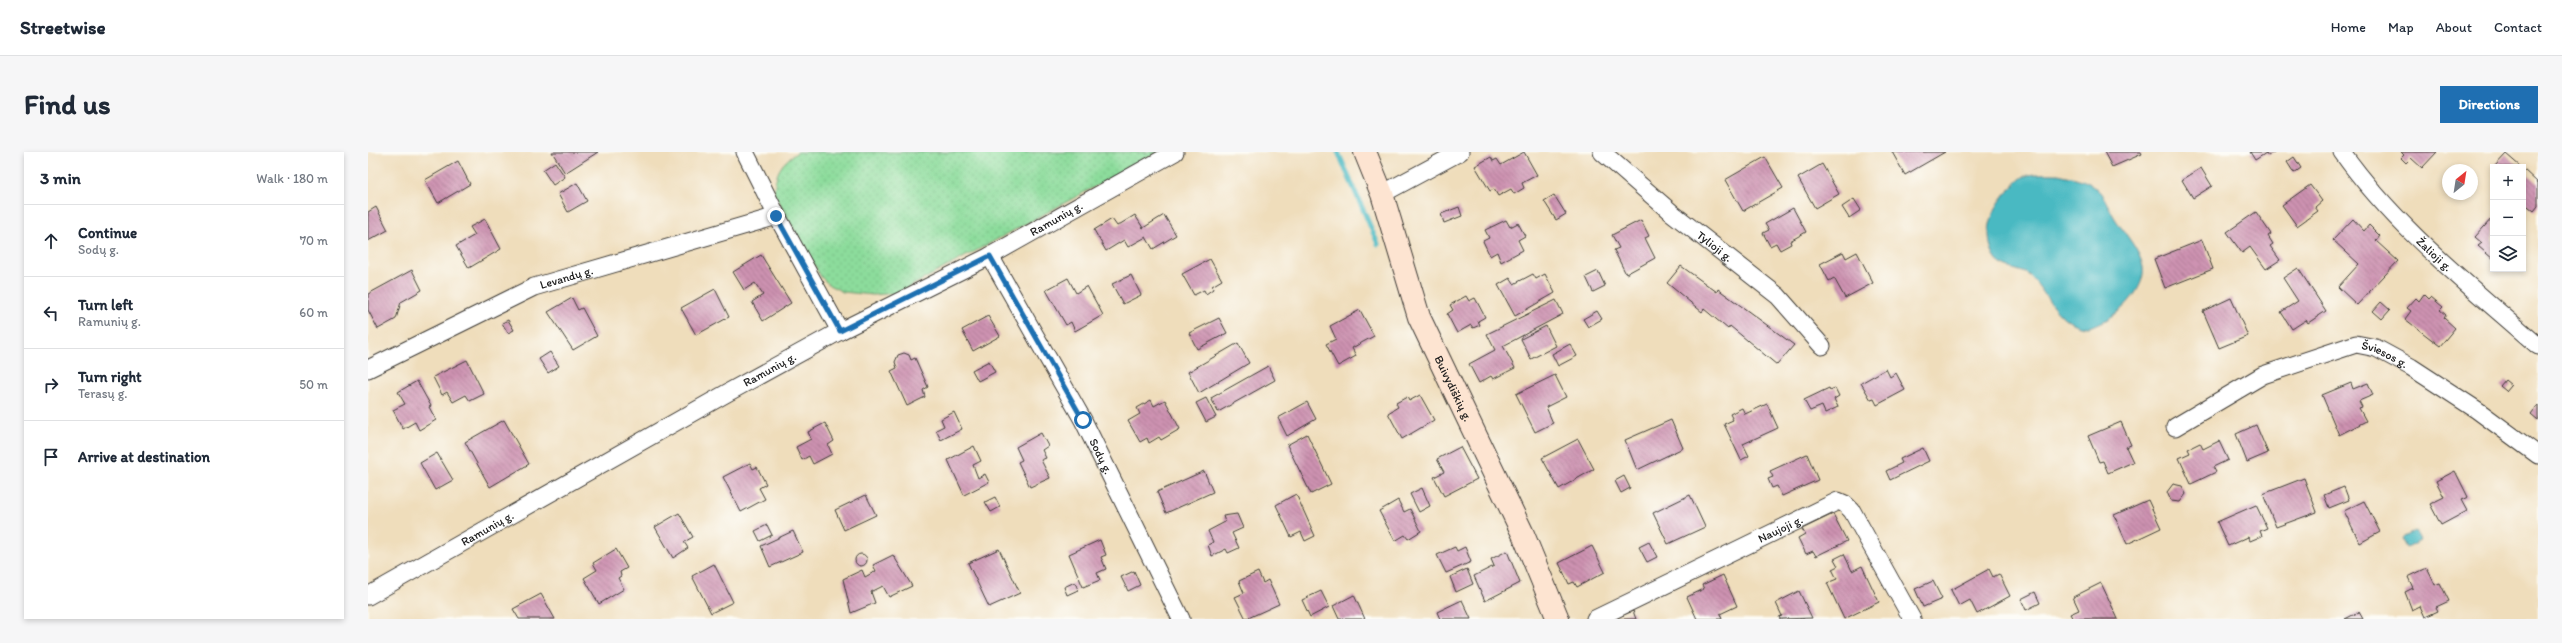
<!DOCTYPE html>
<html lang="en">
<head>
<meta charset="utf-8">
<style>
  body { margin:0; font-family:Itim,sans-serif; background:#f6f6f7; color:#1f2937 }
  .controls { position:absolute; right:12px; top:12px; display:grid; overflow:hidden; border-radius:0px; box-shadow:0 2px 6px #0003 }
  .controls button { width:36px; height:36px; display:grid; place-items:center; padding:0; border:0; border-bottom:1px solid #e0e1e3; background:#fff; color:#1f2937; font:20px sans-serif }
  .compass { position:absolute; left:2074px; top:12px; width:36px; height:36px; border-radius:50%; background:#fff; box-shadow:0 2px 6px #0003; rotate:30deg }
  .stop { position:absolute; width:12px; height:12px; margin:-9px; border:3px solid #1f6fb2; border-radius:50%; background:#fff }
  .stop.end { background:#1f6fb2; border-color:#fff; box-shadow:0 1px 4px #0008 }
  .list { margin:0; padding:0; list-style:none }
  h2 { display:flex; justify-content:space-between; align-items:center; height:52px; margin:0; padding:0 16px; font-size:17px }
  h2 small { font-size:13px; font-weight:400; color:#747a83 }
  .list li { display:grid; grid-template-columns:26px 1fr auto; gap:12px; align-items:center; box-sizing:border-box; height:72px; padding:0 16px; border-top:1px solid #e0e1e3 }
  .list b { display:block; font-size:15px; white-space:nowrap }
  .list p { margin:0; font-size:13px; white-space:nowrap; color:#747a83 }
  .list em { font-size:13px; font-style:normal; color:#747a83 }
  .icon { flex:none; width:22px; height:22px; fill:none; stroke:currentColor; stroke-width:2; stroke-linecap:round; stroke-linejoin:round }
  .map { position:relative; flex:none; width:2170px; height:467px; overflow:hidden; border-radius:0px }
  header { display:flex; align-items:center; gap:24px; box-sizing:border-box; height:56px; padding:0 20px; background:#fff; border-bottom:1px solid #e0e1e3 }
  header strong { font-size:19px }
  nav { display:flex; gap:22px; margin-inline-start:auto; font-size:14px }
  .intro { display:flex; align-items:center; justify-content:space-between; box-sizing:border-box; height:96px; padding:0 24px }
  h1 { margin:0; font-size:28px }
  .button { padding:10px 18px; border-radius:0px; background:#1f6fb2; color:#fff; font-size:14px; font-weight:700 }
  main { display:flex; gap:24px; padding:0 24px }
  aside { flex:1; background:#fff; border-radius:0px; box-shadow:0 2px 6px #0003 }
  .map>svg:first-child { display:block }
  .grass { fill:url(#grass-dots); stroke:#547c5c }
  .water { fill:#4ab9c2; stroke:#336a6f }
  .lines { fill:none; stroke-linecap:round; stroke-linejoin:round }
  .stream { stroke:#4ab9c2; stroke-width:5 }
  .building { fill:url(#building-back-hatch) }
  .street-casing { stroke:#3c3934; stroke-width:19 }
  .secondary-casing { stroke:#3c3934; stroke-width:24 }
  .street { stroke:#fff; stroke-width:17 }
  .secondary { stroke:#fde4d1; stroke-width:22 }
  .route { stroke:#1f6fb2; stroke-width:5 }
  .labels { text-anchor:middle; stroke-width:3; stroke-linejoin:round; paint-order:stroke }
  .street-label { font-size:12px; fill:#1c1c1c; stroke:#fdfcf7 }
</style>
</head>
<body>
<header>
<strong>Streetwise</strong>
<nav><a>Home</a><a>Map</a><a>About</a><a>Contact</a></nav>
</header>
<div class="intro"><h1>Find us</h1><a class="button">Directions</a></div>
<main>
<aside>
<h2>3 min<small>Walk · 180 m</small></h2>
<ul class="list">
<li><svg class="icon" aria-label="ahead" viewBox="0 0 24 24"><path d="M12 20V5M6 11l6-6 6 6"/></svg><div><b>Continue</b><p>Sodų g.</p></div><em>70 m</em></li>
<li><svg class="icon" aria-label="left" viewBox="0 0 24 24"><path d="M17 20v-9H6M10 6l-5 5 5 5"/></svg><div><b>Turn left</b><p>Ramunių g.</p></div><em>60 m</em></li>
<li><svg class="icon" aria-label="right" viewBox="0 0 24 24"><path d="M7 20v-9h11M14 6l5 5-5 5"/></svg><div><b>Turn right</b><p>Terasų g.</p></div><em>50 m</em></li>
<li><svg class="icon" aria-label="arrive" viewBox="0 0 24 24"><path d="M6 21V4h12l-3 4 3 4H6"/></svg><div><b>Arrive at destination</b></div></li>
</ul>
</aside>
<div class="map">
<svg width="2170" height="467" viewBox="0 0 2170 467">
  <defs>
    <pattern id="grass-dots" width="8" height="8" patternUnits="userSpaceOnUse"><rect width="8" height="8" fill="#8cdc9b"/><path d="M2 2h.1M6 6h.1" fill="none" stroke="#78bc85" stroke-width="1.8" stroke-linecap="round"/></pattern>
    <pattern id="building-back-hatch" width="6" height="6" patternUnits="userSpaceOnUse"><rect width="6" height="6" fill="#cd92b1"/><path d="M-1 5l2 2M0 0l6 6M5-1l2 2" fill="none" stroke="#a6768f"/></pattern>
  </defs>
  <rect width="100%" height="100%" fill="#fdfcf7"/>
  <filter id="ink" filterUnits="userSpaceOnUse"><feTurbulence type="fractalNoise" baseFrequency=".025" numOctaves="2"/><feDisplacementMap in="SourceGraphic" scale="8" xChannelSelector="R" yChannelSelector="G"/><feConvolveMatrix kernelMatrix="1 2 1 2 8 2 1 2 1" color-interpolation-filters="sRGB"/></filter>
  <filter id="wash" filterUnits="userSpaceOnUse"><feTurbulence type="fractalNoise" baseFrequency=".012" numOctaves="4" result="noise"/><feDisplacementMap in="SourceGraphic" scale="16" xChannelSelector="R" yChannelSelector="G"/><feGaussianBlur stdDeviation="0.9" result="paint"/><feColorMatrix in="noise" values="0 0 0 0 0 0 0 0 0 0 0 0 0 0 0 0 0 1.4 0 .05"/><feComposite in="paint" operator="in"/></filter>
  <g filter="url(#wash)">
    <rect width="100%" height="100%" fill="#efddbb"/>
    <path class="grass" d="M430,0H791L530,141L505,143L475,140L461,133L453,125L406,42C407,22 412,11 430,0Z"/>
    <path class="water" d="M1690,22C1703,25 1719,27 1729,37C1737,44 1742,59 1748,68C1757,82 1772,98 1775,115C1778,136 1753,161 1736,169C1731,171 1725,175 1719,175C1691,174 1679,141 1662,124C1653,116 1632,118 1626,104C1614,79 1625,54 1643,36C1647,32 1652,26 1657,24C1666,21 1680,22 1690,22Z
      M2047,379L2052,389L2038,396L2033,386Z"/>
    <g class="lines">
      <path class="stream" d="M970,0L1010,92"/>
    </g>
    <g id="blocks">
      <path class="building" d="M184,0H230L197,21Z
        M1156,0L1169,23L1154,31L1156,36L1146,42L1143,37L1130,44L1126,37L1122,39L1107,14L1123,5L1125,9L1129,7L1133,13Z
        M1524,0H1577L1537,23Z
        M1736,0H1773L1774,2L1744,15Z
        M1882,0H1906L1900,4L1898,1L1887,8Z
        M2033,0H2069L2054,16L2043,6L2038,11L2033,6L2036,3Z
        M2138,2L2153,15H2126Z
        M1397,5L1415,36L1375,59L1357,28Z
        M1926,5L1933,16L1926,21L1919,10Z
        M90,9L102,32L70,51L57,28Z
        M187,10L197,25L185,33L175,18Z
        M1454,12L1471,42L1447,56L1430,26Z
        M1833,16L1844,34L1825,46L1814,28Z
        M2155,17L2170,31V54L2166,59L2155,50Z
        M209,31L219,49L200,60L190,42Z
        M1942,33L1954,49L1947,55L1950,59L1929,74L1914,53Z
        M1186,43L1198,62L1188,68L1176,49Z
        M1486,47L1493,58L1481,66L1474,55Z
        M8,55L20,78L0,89V60Z
        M1091,55L1094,64L1076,71L1073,62Z
        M1425,56L1438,80L1422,89L1423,92L1412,98L1408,91L1402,94L1395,81L1401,78L1397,72Z
        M1888,60L1903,82L1900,84L1905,92L1902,94L1912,108L1898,117L1882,95L1874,101L1859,80Z
        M767,63L775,76L796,63L808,83L785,97L778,85L760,95L756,88L738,99L726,78L744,67L749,74Z
        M2125,65V107L2110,94L2114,91L2107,85Z
        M117,67L133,97L101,116L88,94L107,83L102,75Z
        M1985,67L1996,79L2001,73L2012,84L2008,89L2030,109L1989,153L1970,135L1991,112L1965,88Z
        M1138,68L1142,75L1150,71L1157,84L1150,88L1155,98L1133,110L1129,100L1122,104L1115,89L1121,86L1117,78Z
        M1273,68L1281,84L1277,86L1287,106L1258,122L1246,98L1251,96L1244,83Z
        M1834,88L1845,117L1797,136L1786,107Z
        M1475,100L1478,106L1489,100L1505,131L1477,146L1466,126L1461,129L1452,112Z
        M393,103L423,151L395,169L384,150L395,143L387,131L376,138L365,120Z
        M842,107L854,128L844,134L845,137L838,142L836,138L826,143L814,122Z
        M1313,114L1349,140L1350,137L1426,193L1409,213L1362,174L1360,177L1336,157L1334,160L1299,131Z
        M1930,116L1958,159L1940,171L1938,168L1924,177L1913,160L1930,149L1915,126Z
        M44,118L54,138L33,150L28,167L10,177L0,158V142Z
        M1230,119L1237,134L1225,140L1218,125Z
        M1165,122L1168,127L1177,122L1187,141L1147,164L1130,133L1142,126L1146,132Z
        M763,123L773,143L755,152L744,132Z
        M700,126L708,141L719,134L735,163L707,179L703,170L698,173L678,138Z
        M347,137L361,165L328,183L313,156Z
        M2056,142L2061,147L2063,145L2075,155L2072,158L2078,163L2076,166L2087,176L2072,194L2037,167L2043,159L2039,156L2048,146L2051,149Z
        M1098,144L1101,149L1107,146L1117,165L1110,169L1112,173L1105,176L1103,173L1089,181L1079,162L1085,158L1082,153Z
        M204,146L210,158L214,156L229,184L205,198L180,160Z
        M1863,146L1880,184L1851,196L1835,159Z
        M1188,148L1195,162L1135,194L1147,216L1125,227L1123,224L1111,231L1101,212L1127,198L1119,182Z
        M2013,150L2022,158L2014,167L2005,159Z
        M992,158L1006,184L984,196L988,204L970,214L958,192L968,187L962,174Z
        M1229,159L1234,167L1220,175L1215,167Z
        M620,164L632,184L605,199L594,178Z
        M851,166L859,181L829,197L821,181Z
        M140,168L146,178L140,181L134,171Z
        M1178,174L1188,194L1163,207L1153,187Z
        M870,191L881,211L831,241L820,220Z
        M1202,192L1209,204L1190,214L1184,202Z
        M182,200L191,214L180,221L171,207Z
        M536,201L541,203L543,208L547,206L560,235L555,238L557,245L539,254L523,219L529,216L527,210L530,203Z
        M99,208L116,242L102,249L98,243L85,250L79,240L74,243L65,225Z
        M621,209L627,220L610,229L604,218Z
        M900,214L907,228L850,260L843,246Z
        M1518,217L1522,225L1528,221L1537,238L1509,253L1506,247L1503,248L1493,231Z
        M1187,223L1198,245L1178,255L1185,271L1167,280L1148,242Z
        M2137,228L2143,233L2138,239L2132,234Z
        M49,229L63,254L61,255L68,268L51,278L47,270L35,277L25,258L37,252L30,240Z
        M1983,231L1985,237L2000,231L2005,243L1991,249L1994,255L1991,256L1998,269L1971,283L1954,243Z
        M1461,236L1462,238L1467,236L1471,244L1466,247L1470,255L1457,261L1454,254L1442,259L1436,248Z
        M1052,243L1066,268L1034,287L1020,261L1030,255L1028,251L1039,245L1041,249Z
        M838,246L848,265L838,270L828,251Z
        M783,248L786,254L797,248L812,277L793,288L791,285L781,291L779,286L772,290L760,269L772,262L769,256Z
        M939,250L948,267L919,284L910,266Z
        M1399,252L1410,276L1375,292L1381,304L1373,308L1356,272L1365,268L1362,262L1374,256L1377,262Z
        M2170,253V268L2163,262Z
        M586,260L594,277L573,288L568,278L576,274L573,267Z
        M136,268L161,312L122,335L97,290Z
        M1303,268L1315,296L1269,318L1257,288Z
        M1753,270L1763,293L1758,295L1765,310L1740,321L1735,309L1731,310L1720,284Z
        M457,271L466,289L460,293L464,302L445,312L441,304L434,308L428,295L443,287L440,280Z
        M1888,273L1900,301L1879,310L1868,282Z
        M673,281L680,294L674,298L678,306L673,308L682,326L662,335L650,310L654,308L648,295Z
        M939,282L963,332L943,342L919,293Z
        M1210,287L1226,317L1191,337L1174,306Z
        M1851,289L1860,308L1845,315L1848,320L1823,332L1811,306L1822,301L1820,297L1832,291L1835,297Z
        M606,294L613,309L605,313L610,326L617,322L621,330L596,343L580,308Z
        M1092,295L1109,327L1076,344L1066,325L1076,320L1069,307Z
        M1555,296L1561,309L1522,328L1518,319L1534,311L1532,307Z
        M69,301L85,328L67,338L52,311Z
        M1439,302L1450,328L1414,344L1409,334L1404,336L1400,327L1405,325L1402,319Z
        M382,311L385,317L389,315L398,332L391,336L397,347L373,360L355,325Z
        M836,319L845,340L798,361L789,340Z
        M2087,319L2100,345L2093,348L2099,359L2073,373L2062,352L2076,345L2068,329Z
        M1256,324L1262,336L1253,341L1247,329Z
        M1936,326L1949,360L1908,375L1895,342Z
        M1805,332L1814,334L1818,342L1812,350L1803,349L1799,340Z
        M1976,335L1981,348L1961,356L1956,343Z
        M1054,336L1062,354L1051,360L1042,342Z
        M928,342L947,384L937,389L933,380L923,385L908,353Z
        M498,343L508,363L476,378L467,358Z
        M1322,343L1337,375L1300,392L1285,361Z
        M627,345L632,355L623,360L617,350Z
        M1030,348L1036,360L1042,357L1053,379L1040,387L1037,383L1027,389L1011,359Z
        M1780,348L1793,376L1759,392L1746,363Z
        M1996,349L2012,380L1992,391L1976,359Z
        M1888,353L1899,376L1892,379L1894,384L1882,389L1880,385L1860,394L1849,370Z
        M311,361L325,385L316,390L320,396L305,406L287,375Z
        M869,362L875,376L864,381L871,396L860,401L858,397L844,404L840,393L845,390L840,379L857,370L855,364Z
        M1465,362L1479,389L1448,404L1445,399L1438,402L1430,386L1437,382L1434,377Z
        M399,373L404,383L392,389L387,379Z
        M425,379L435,400L402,415L393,394Z
        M732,388L738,403L733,405L738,417L729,421L732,428L715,435L701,402Z
        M1281,390L1289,405L1279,410L1271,395Z
        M1224,394L1237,420L1209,435L1206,430L1201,432L1191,411Z
        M1087,395L1089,399L1097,395L1103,410L1078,421L1069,403Z
        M248,397L259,416L252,420L253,424L250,426L256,437L231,452L216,426L229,418L225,411Z
        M631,397L652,441L621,455L600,411Z
        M1139,399L1152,431L1117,449L1106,424L1126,414L1123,407Z
        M487 408a6 6 0 1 1 12 0a6 6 0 1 1-12 0Z
        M1476,402L1484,419L1494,414L1511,450L1476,467L1459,431L1469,427L1464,417L1470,414L1466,407Z
        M525,403L544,434L521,445L515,434L503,440L507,451L483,461L475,427L494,418L497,425L508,419L505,413Z
        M346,412L365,450L343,461L324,424Z
        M2059,416L2067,433L2072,431L2081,449L2068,455L2070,459L2057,465L2052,454L2044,458L2037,440L2045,436L2040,425Z
        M1099,417L1105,432L1088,440L1082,425Z
        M1621,417L1625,425L1631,422L1642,444L1609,462L1602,448L1591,454L1583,438Z
        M766,419L772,433L760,439L753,425Z
        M890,420L895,431L900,428L911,452L878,467L867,445L876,441L871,429Z
        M1355,423L1369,454L1352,462L1354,467H1329L1319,445L1336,437L1334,433Z
        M1565,429L1574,447L1555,455L1547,437Z
        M707,430L710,438L699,443L696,435Z
        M1733,431L1750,467H1705L1702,462L1711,458L1705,445Z
        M953,439L961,455L942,465L934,448Z
        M1431,439L1444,466L1412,467L1411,465L1414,464L1408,451Z
        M1667,440L1672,451L1658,458L1653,447Z
        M173,442L187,467H151L145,457Z
        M986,443L997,467H971L965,454Z
        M1094,448L1103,467H1072L1069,460Z
        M1265,459L1268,467H1245Z
        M1991,460L1995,467H1977Z"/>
    </g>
  </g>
  <g filter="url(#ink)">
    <use href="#blocks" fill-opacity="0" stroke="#3c3934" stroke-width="1"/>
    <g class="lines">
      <defs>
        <g id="street">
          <path d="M377,0L409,64L472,179"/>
          <path id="s1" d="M1234,0L1304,61L1410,144L1454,194"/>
          <path id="s2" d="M1974,0C2028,76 2101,133 2170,194"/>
          <path d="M1014,42L1092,0"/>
          <path id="s3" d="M622,104L715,268L813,467"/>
          <path id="s4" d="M0,217L166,135L409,64"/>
          <path id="s5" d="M1807,275L1895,223L1988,192L2008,196L2043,215L2109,258L2170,303"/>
          <path id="s6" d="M0,444L359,241L472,179L622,104L807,0"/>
          <path id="s7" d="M1227,467L1470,349L1477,352L1484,359L1544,467"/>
        </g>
        <g id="secondary">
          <path id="s8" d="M997,0L1014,42L1051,165L1155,382L1190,467"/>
        </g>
      </defs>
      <use href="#street" class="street-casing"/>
      <use href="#secondary" class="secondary-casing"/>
      <use href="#street" class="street"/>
      <use href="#secondary" class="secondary"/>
    </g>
  </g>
  <g class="lines" filter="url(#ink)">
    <path class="route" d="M408,64L472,179L622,104L715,268"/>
  </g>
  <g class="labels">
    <g class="street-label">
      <text dy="4" stroke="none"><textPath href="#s6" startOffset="785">Ramunių g.</textPath></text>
      <text dy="4" stroke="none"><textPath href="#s1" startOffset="147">Tylioji g.</textPath></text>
      <text dy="4" stroke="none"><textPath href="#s2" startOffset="138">Žalioji g.</textPath></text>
      <text dy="4" stroke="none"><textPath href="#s4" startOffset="219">Levandų g.</textPath></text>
      <text dy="4" stroke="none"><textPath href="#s5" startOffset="231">Šviesos g.</textPath></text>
      <text dy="4" stroke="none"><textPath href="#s6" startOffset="461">Ramunių g.</textPath></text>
      <text dy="4" stroke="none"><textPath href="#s8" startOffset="253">Buivydiškių g.</textPath></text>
      <text dy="4" stroke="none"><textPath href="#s3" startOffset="229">Sodų g.</textPath></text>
      <text dy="4" stroke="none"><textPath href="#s7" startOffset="206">Naujoji g.</textPath></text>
      <text dy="4" stroke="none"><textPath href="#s6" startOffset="137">Ramunių g.</textPath></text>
    </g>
  </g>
</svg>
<div class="controls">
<button>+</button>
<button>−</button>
<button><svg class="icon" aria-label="layers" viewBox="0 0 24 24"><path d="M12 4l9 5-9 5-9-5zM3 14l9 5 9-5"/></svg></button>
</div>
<svg class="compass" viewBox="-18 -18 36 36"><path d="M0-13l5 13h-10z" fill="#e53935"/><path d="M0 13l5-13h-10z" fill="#747a83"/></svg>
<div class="stop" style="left:715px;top:268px"></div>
<div class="stop end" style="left:408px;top:64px"></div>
</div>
</main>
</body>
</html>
